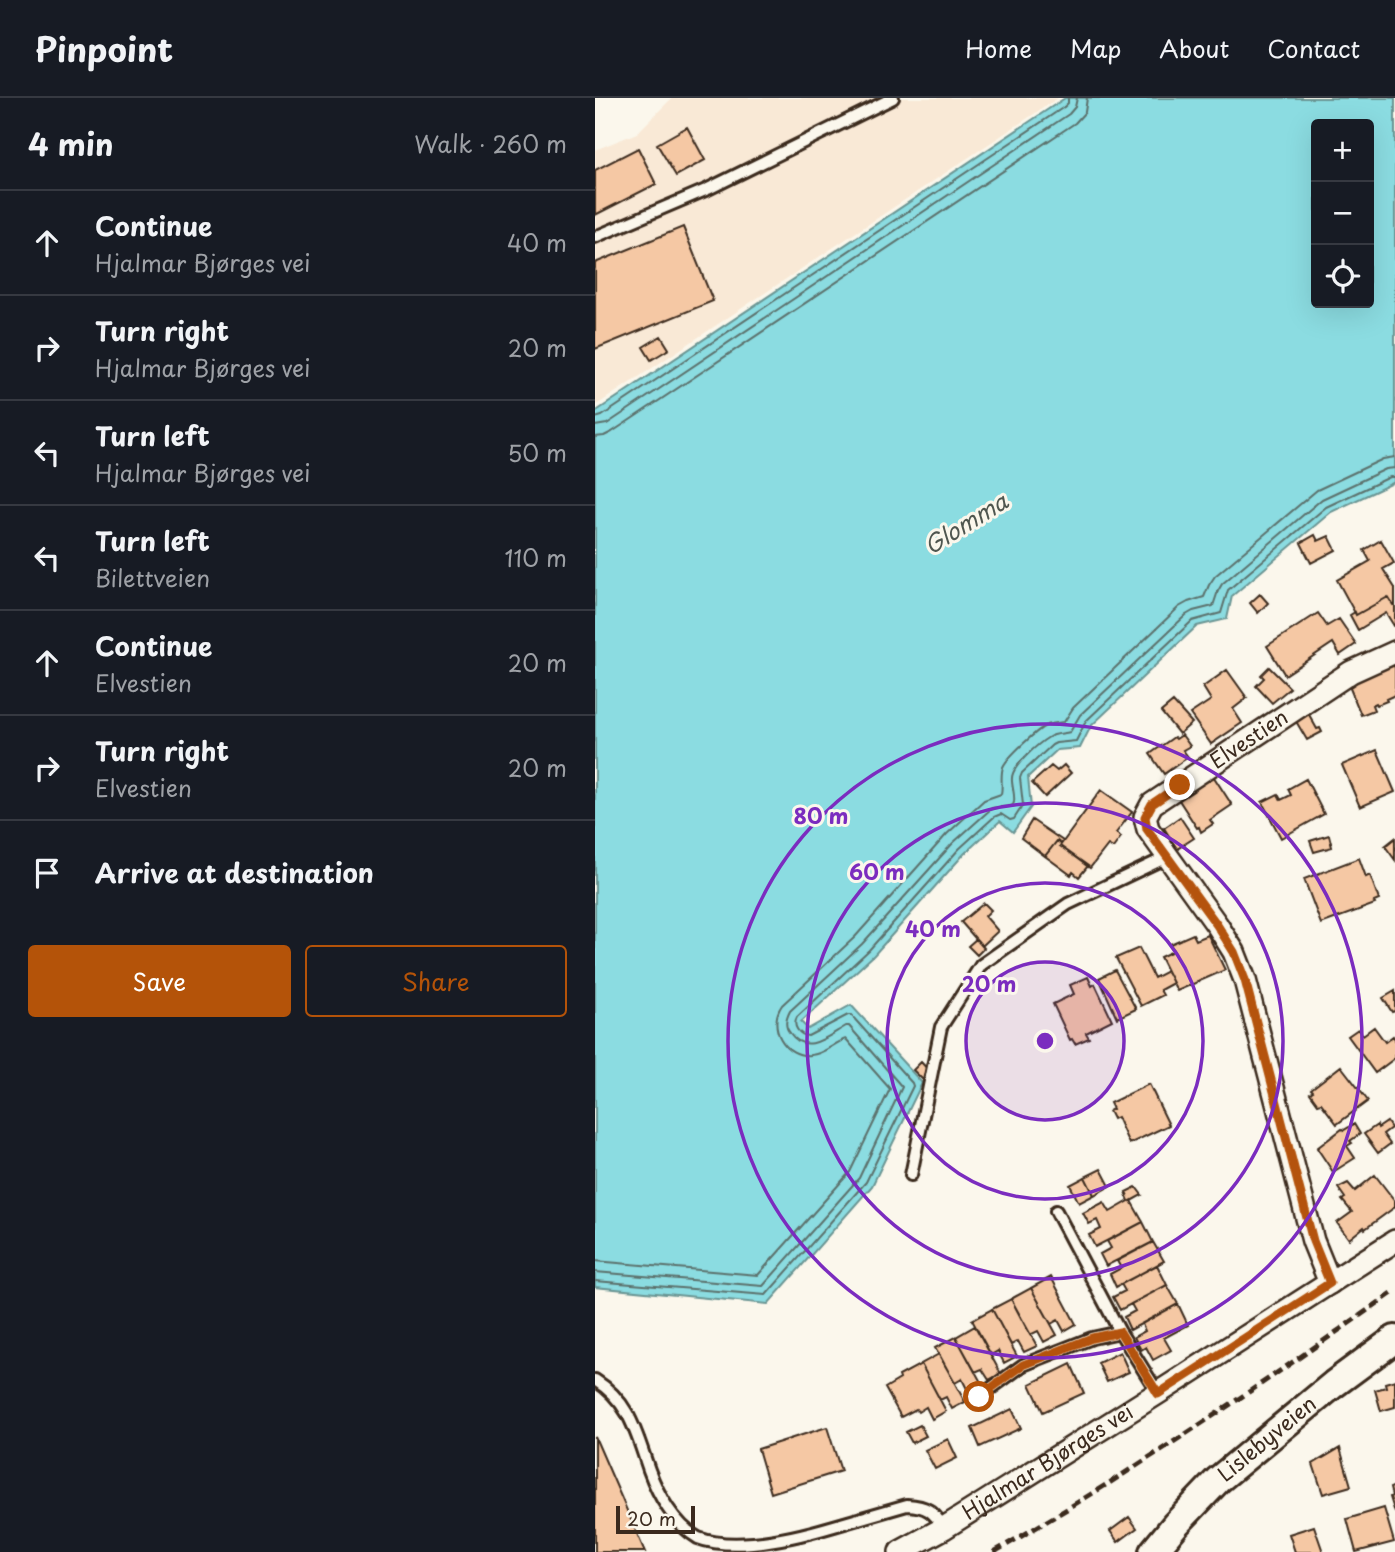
<!DOCTYPE html>
<html lang="en">
<head>
<meta charset="utf-8">
<style>
  body { margin:0; font-family:"Playpen Sans",sans-serif; background:#20242c; color:#f1f3f6 }
  .controls { position:absolute; right:21px; top:21px; display:grid; overflow:hidden; border-radius:7px; box-shadow:0 7px 28px #0002 }
  .controls button { width:63px; height:63px; display:grid; place-items:center; padding:0; border:0; border-bottom:2px solid #363941; background:#171b24; color:#f1f3f6; font:35px sans-serif }
  .scale { position:absolute; left:21px; bottom:18px; width:79px; box-sizing:border-box; padding-left:7px; border:4px solid #3b2a1e; border-top:0; font-size:19px; line-height:24px; white-space:nowrap; color:#3b2a1e; -webkit-text-stroke:5px #fbf7ec; paint-order:stroke }
  .stop { position:absolute; width:21px; height:21px; margin:-16px; border:5px solid #b45309; border-radius:50%; background:#fff }
  .stop.end { background:#b45309; border-color:#fff; box-shadow:0 2px 7px #0008 }
  .list { margin:0; padding:0; list-style:none }
  h2 { display:flex; justify-content:space-between; align-items:center; height:91px; margin:0; padding:0 28px; font-size:30px }
  h2 small { font-size:23px; font-weight:400; color:#9ea1a6 }
  .list li { display:grid; grid-template-columns:46px 1fr auto; gap:21px; align-items:center; box-sizing:border-box; height:105px; padding:0 28px; border-top:2px solid #363941 }
  .list b { display:block; font-size:26px; white-space:nowrap }
  .list p { margin:0; font-size:23px; white-space:nowrap; color:#9ea1a6 }
  .list em { font-size:23px; font-style:normal; color:#9ea1a6 }
  .actions { display:flex; gap:14px; padding:21px 28px }
  .actions a { flex:1; padding:16px 0; border:2px solid #b45309; border-radius:7px; text-align:center; font-size:24px; color:#b45309 }
  .actions .main { background:#b45309; color:#fff }
  .icon { flex:none; width:38px; height:38px; fill:none; stroke:currentColor; stroke-width:2; stroke-linecap:round; stroke-linejoin:round }
  .map { position:relative; flex:none; width:800px; height:1454px; overflow:hidden }
  header { display:flex; align-items:center; gap:42px; box-sizing:border-box; height:98px; padding:0 35px; background:#171b24; border-bottom:2px solid #363941 }
  header strong { font-size:33px }
  nav { display:flex; gap:38px; margin-inline-start:auto; font-size:24px }
  main { display:flex }
  aside { flex:1; background:#171b24 }
  .map>svg:first-child { display:block }
  .built { fill:#f9e9d6 }
  .water { fill:#8bdce1; stroke:#6b9593; stroke-width:2; fill-rule:evenodd }
  .lines { fill:none; stroke-linecap:round; stroke-linejoin:round }
  .shore { stroke:#5b716c; stroke-width:2 }
  .building { fill:#f5c8a4; stroke:#3b2a1e; stroke-width:2 }
  .service-casing { stroke:#3b2a1e; stroke-width:16 }
  .minor-casing { stroke:#3b2a1e; stroke-width:26 }
  .tertiary-casing { stroke:#3b2a1e; stroke-width:32 }
  .service { stroke:#fbf7ec; stroke-width:10 }
  .minor { stroke:#fbf7ec; stroke-width:21 }
  .tertiary { stroke:#fbf7ec; stroke-width:26 }
  .rail { stroke:#3b2a1e; stroke-width:5; stroke-dasharray:10 5; stroke-linecap:butt }
  .route { stroke:#b45309; stroke-width:9 }
  .ring { fill:none; stroke:#7b2cbf; stroke-width:3.5 }
  .labels { text-anchor:middle; stroke-width:6; stroke-linejoin:round; paint-order:stroke }
  .street-label { font-size:21px; fill:#3b2a1e; stroke:#fbf7ec }
  .water-label { font-size:23px; font-style:italic; fill:#4f564f; stroke:#fbf7ec }
  .centre { fill:#7b2cbf; stroke:#fbf7ec; stroke-width:3.5 }
  .ring-label { font-size:21px; text-anchor:middle; font-weight:bold; fill:#7b2cbf; stroke:#fbf7ec; stroke-width:6; stroke-linejoin:round; paint-order:stroke }
</style>
</head>
<body>
<header>
<strong>Pinpoint</strong>
<nav><a>Home</a><a>Map</a><a>About</a><a>Contact</a></nav>
</header>
<main>
<aside>
<h2>4 min<small>Walk · 260 m</small></h2>
<ul class="list">
<li><svg class="icon" aria-label="ahead" viewBox="0 0 24 24"><path d="M12 20V5M6 11l6-6 6 6"/></svg><div><b>Continue</b><p>Hjalmar Bjørges vei</p></div><em>40 m</em></li>
<li><svg class="icon" aria-label="right" viewBox="0 0 24 24"><path d="M7 20v-9h11M14 6l5 5-5 5"/></svg><div><b>Turn right</b><p>Hjalmar Bjørges vei</p></div><em>20 m</em></li>
<li><svg class="icon" aria-label="left" viewBox="0 0 24 24"><path d="M17 20v-9H6M10 6l-5 5 5 5"/></svg><div><b>Turn left</b><p>Hjalmar Bjørges vei</p></div><em>50 m</em></li>
<li><svg class="icon" aria-label="left" viewBox="0 0 24 24"><path d="M17 20v-9H6M10 6l-5 5 5 5"/></svg><div><b>Turn left</b><p>Bilettveien</p></div><em>110 m</em></li>
<li><svg class="icon" aria-label="ahead" viewBox="0 0 24 24"><path d="M12 20V5M6 11l6-6 6 6"/></svg><div><b>Continue</b><p>Elvestien</p></div><em>20 m</em></li>
<li><svg class="icon" aria-label="right" viewBox="0 0 24 24"><path d="M7 20v-9h11M14 6l5 5-5 5"/></svg><div><b>Turn right</b><p>Elvestien</p></div><em>20 m</em></li>
<li><svg class="icon" aria-label="arrive" viewBox="0 0 24 24"><path d="M6 21V4h12l-3 4 3 4H6"/></svg><div><b>Arrive at destination</b></div></li>
</ul>
<div class="actions"><a class="main">Save</a><a>Share</a></div>
</aside>
<div class="map">
<svg width="800" height="1454" viewBox="0 0 800 1454">
  <rect width="100%" height="100%" fill="#fbf7ec"/>
  <filter id="ink" filterUnits="userSpaceOnUse"><feTurbulence type="fractalNoise" baseFrequency=".0143" numOctaves="2"/><feDisplacementMap in="SourceGraphic" scale="14" xChannelSelector="R" yChannelSelector="G"/><feConvolveMatrix kernelMatrix="1 2 1 2 8 2 1 2 1" color-interpolation-filters="sRGB"/></filter>
  <g filter="url(#ink)">
    <path class="built" d="M77,0H463L0,308V52L42,35Z"/>
    <path class="water" d="M470,0H800V384L736,414L637,498L632,521L602,528L496,628L485,650L462,652L433,679L436,709L418,734L405,723L369,756L279,857L206,924L213,931L256,907L327,985L277,1088L173,1206L0,1189V314ZM721,26H774V205H721Z"/>
    <g class="lines">
      <path class="shore" d="M0,320L7,318L469,9L473,5V0
        M0,328L12,326L474,16L480,9L482,0
        M0,339L9,338L17,334L480,25L490,14L492,0
        M0,1163L163,1177L255,1074L295,991L251,941C239,945 229,956 216,957C189,960 172,928 187,907L260,839L352,736L389,702L406,696C408,687 405,678 408,669C413,658 442,632 452,627C458,625 463,625 469,624L478,610L584,509L593,504L609,499L614,487L620,478L722,392L788,361L800,359
        M0,1174L168,1188L264,1080L307,989L254,928H251C233,938 211,958 195,935C189,928 191,921 195,913L267,846L358,745L397,710C403,708 415,710 418,707C422,701 416,687 417,680C417,668 444,645 454,639C460,635 468,636 475,634L485,617L591,517L598,513L618,508L623,493L627,486L727,401L791,371L800,370
        M0,1183L171,1197L271,1084L318,988L317,985L256,917H253L213,938C204,937 197,928 202,919L274,852L364,751L399,719L406,716L415,722L419,721L428,707L425,680L427,675L457,647L461,645L481,643L491,623L597,523L626,515L633,492L731,409L795,379H800"/>
    </g>
    <path class="building" d="M92,29L110,62L81,78L62,46Z
      M43,50L61,86L0,117V72Z
      M88,129L118,203L0,251V165Z
      M66,238L74,251L56,262L48,249Z
      M720,437L723,443L734,438L741,452L716,465L706,445Z
      M786,442L799,465L788,471L800,490V506L798,507L793,499L761,517L742,482L775,463L769,452Z
      M665,496L673,505L663,515L655,505Z
      M793,499L798,507L800,506V527L799,528L791,515L763,532L755,517L760,514L761,517Z
      M723,515L732,528L744,521L761,546L745,557L738,545L690,577L672,548Z
      M798,565L800,570V597L791,601L792,603L782,607L781,605L777,607L779,612L766,617L752,583Z
      M674,569L695,590L677,605L661,588L669,580L666,577Z
      M632,572L652,600L638,611L647,625L616,646L595,616L616,602L608,589Z
      M578,604L597,625L584,636L566,614Z
      M712,613L722,631L725,630L727,634L712,642L699,620Z
      M587,637L595,648L588,652L593,659L569,676L555,656L579,639L581,641Z
      M782,652L800,694L765,709L747,667Z
      M469,667L476,675L450,699L437,685L456,668L462,673Z
      M617,676L637,707L615,722L618,726L606,734L604,729L602,730L582,699Z
      M711,681L729,716L686,740L667,704L683,696L686,702L696,697L693,691Z
      M506,692L537,714L521,735L526,739L518,750L513,747L495,770L465,748Z
      M585,719L599,740L582,751L569,730Z
      M437,722L468,743L466,746L462,743L450,758L426,740Z
      M734,737L737,749L719,754L715,743Z
      M800,740V762L790,748Z
      M462,743L466,746L465,748L493,768L484,779L478,774L476,777L450,758Z
      M764,760L771,779L775,777L784,802L779,804L780,806L726,826L709,781Z
      M389,805L396,812L390,818L403,833L387,848L366,824Z
      M598,836L601,842L613,837L630,872L582,893L565,859L578,853L575,846Z
      M381,841L389,850L382,857L373,848Z
      M544,850L559,880L572,873L578,885L565,892L568,897L546,908L521,860Z
      M520,872L541,911L522,920L504,880Z
      M493,879L497,888L500,886L517,922L491,935L494,940L480,946L477,941L475,942L458,906L479,896L475,887Z
      M800,893V913L797,914L788,900Z
      M779,929L790,944L798,938L800,941V960L780,975L753,938L763,931L768,937Z
      M326,964L335,974L328,982L318,972Z
      M746,968L773,1003L742,1026L726,1005L723,1006L715,995L718,993L716,991Z
      M554,986L574,1027L534,1046L522,1019L518,1021L514,1013L518,1011L515,1005Z
      M792,1024L796,1030L788,1036L795,1046L783,1055L769,1036L782,1027L783,1030Z
      M759,1026L765,1036L755,1043L757,1045L752,1048L760,1060L738,1074L722,1050L747,1031L749,1032Z
      M506,1071L515,1088L499,1097L490,1079Z
      M780,1077L800,1103V1109L770,1131L769,1129L754,1141L742,1125L757,1114L747,1102L750,1100L743,1090L753,1085L760,1093Z
      M490,1079L499,1097L484,1105L475,1087Z
      M541,1089L547,1097L536,1103L548,1124L500,1149L494,1137L506,1131L502,1122L494,1126L488,1115L509,1104L515,1114L534,1103L531,1096H532L531,1094Z
      M548,1124L558,1144L511,1168L505,1156L516,1150L512,1143Z
      M558,1144L569,1163L521,1189L515,1176L526,1170L522,1163Z
      M562,1167L572,1187L525,1212L518,1199L530,1193L526,1186Z
      M456,1179L481,1226L469,1233L463,1222L456,1226L436,1190Z
      M572,1187L583,1206L535,1232L529,1219L540,1213L536,1206Z
      M436,1190L462,1237L449,1244L443,1233L435,1237L416,1201Z
      M416,1201L442,1248L429,1254L423,1243L416,1247L397,1211Z
      M583,1206L593,1227L569,1240L576,1252L558,1262L551,1249L546,1252L539,1239L550,1233L547,1226Z
      M397,1211L422,1258L409,1265L403,1253L396,1257L377,1222Z
      M380,1228L406,1276L394,1282L387,1271L380,1274L361,1239Z
      M361,1239L387,1286L373,1293L367,1281L360,1285L340,1250Z
      M525,1254L534,1274L512,1284L503,1265Z
      M344,1256L370,1304L357,1311L351,1299L345,1302L326,1266Z
      M326,1266L351,1313L337,1321L331,1309L323,1314L321,1311L306,1319L290,1290L305,1281L304,1278Z
      M476,1266L489,1295L448,1314L435,1286Z
      M800,1282V1309L786,1313L780,1292L791,1289L790,1285Z
      M417,1311L426,1330L385,1349L377,1330Z
      M325,1327L331,1338L317,1345L311,1334Z
      M232,1329L246,1373L176,1395L163,1351Z
      M0,1339L50,1454H0Z
      M353,1341L362,1360L340,1371L330,1352Z
      M745,1350L756,1388L728,1396L718,1366Z
      M800,1388V1415L795,1399L797,1398L795,1390Z
      M789,1410L799,1444L761,1454L752,1421Z
      M534,1419L542,1430L523,1444L515,1433Z
      M719,1428L728,1454H700L694,1436Z"/>
    <g class="lines">
      <defs>
        <path id="service" d="M0,139L113,91L298,0
          M316,1077L346,929L386,867L473,806L572,759
          M461,1113L525,1234L563,1295
          M0,1282C35,1304 41,1335 54,1372C63,1397 79,1426 103,1440C140,1454 202,1439 239,1428C264,1421 288,1414 312,1407C332,1408 338,1413 349,1430
          M384,1299L428,1267L497,1240L525,1234"/>
        <g id="minor">
          <path id="s1" d="M735,1185L718,1143L650,882L639,854L622,827L553,731L550,719L557,706L756,574L800,554"/>
          <path id="s2" d="M305,1454L349,1430L563,1295L800,1143"/>
        </g>
        <g id="tertiary">
          <path id="s3" d="M558,1454L581,1426L623,1382L739,1286L800,1241"/>
        </g>
      </defs>
      <use href="#service" class="service-casing"/>
      <use href="#minor" class="minor-casing"/>
      <use href="#tertiary" class="tertiary-casing"/>
      <use href="#service" class="service"/>
      <use href="#minor" class="minor"/>
      <use href="#tertiary" class="tertiary"/>
      <path class="rail" d="M399,1454C537,1375 669,1285 800,1193"/>
    </g>
  </g>
  <g class="lines" filter="url(#ink)">
    <path class="route" d="M384,1299L428,1267L497,1240L525,1234L563,1296L735,1185L718,1143L650,882L639,854L622,827L552,731L550,719L557,706L585,687"/>
  </g>
  <circle cx="450" cy="943" r="79" fill="#7b2cbf" fill-opacity=".12"/>
  <g class="ring">
    <circle cx="450" cy="943" r="79"/>
    <circle cx="450" cy="943" r="158"/>
    <circle cx="450" cy="943" r="238"/>
    <circle cx="450" cy="943" r="317"/>
  </g>
  <g class="labels">
    <g class="street-label">
      <text dy="7" stroke="none"><textPath href="#s1" startOffset="639">Elvestien</textPath></text>
      <text dy="7" stroke="none"><textPath href="#s3" startOffset="161">Lislebyveien</textPath></text>
      <text dy="7" stroke="none"><textPath href="#s2" startOffset="173">Hjalmar Bjørges vei</textPath></text>
    </g>
    <g class="water-label">
      <text transform="translate(371 426) rotate(-32)" y="8">Glomma</text>
    </g>
  </g>
  <circle cx="450" cy="943" r="10" class="centre"/>
  <g class="ring-label">
    <text x="226" y="726">80 m</text>
    <text x="282" y="782">60 m</text>
    <text x="338" y="839">40 m</text>
    <text x="394" y="894">20 m</text>
  </g>
</svg>
<div class="controls">
<button>+</button>
<button>−</button>
<button><svg class="icon" aria-label="locate" viewBox="0 0 24 24"><circle cx="12" cy="12" r="6"/><path d="M12 2v4M12 18v4M2 12h4M18 12h4"/></svg></button>
</div>
<div class="scale">20 m</div>
<div class="stop" style="left:384px;top:1299px"></div>
<div class="stop end" style="left:585px;top:687px"></div>
</div>
</main>
</body>
</html>
